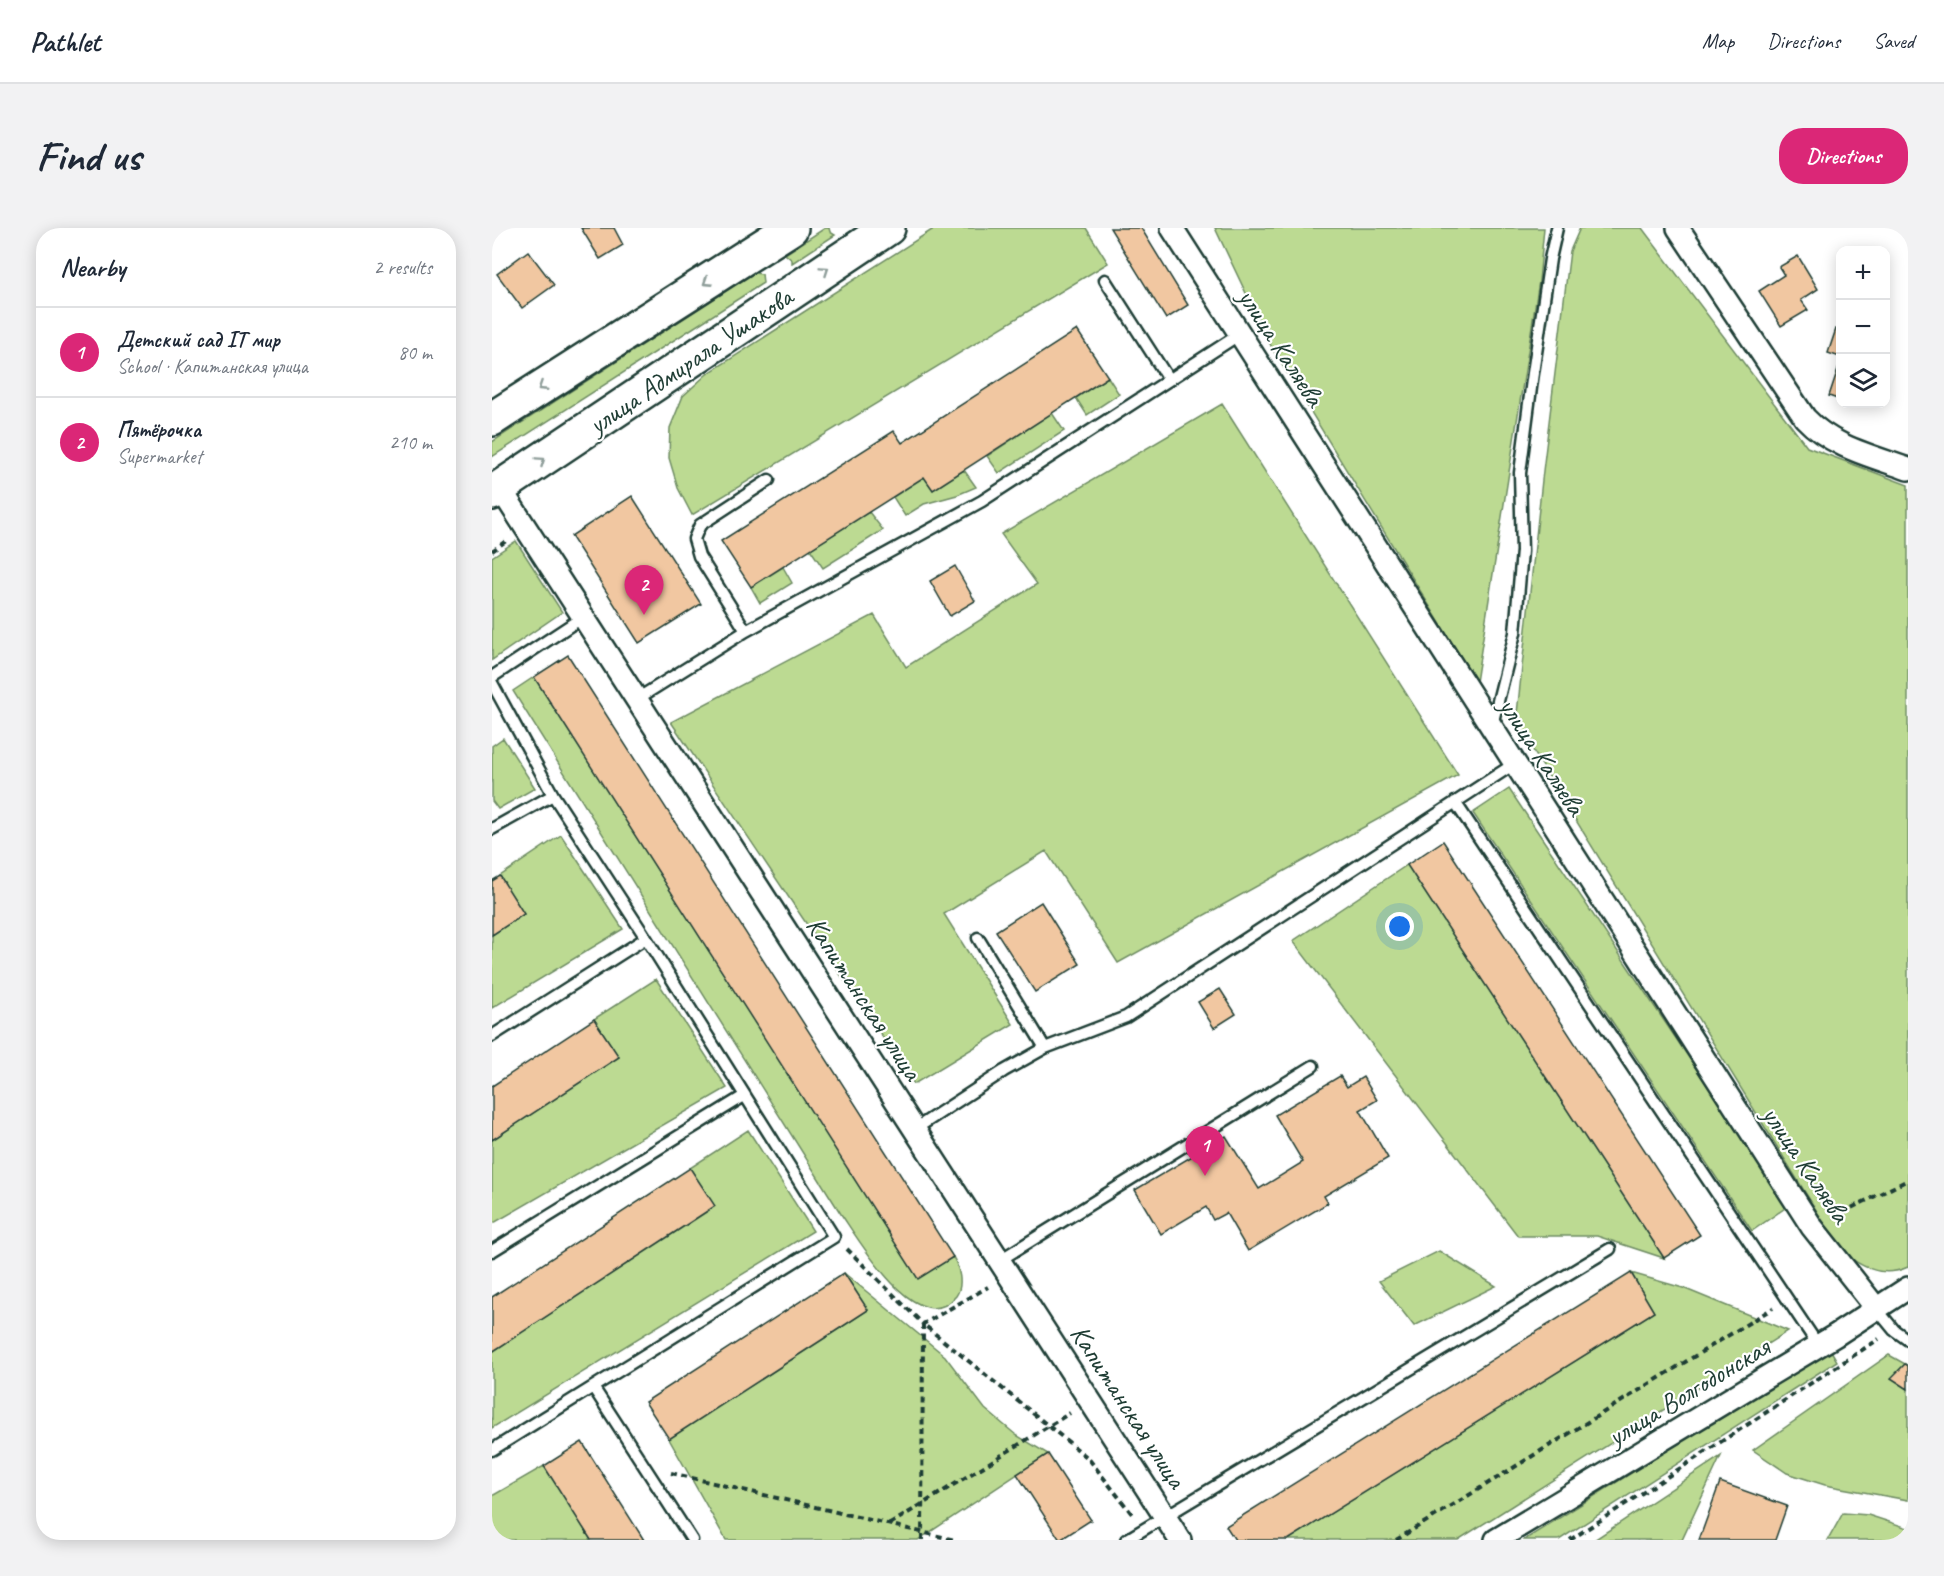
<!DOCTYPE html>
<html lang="en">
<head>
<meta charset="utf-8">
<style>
  body { margin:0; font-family:Caveat,sans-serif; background:#f2f2f3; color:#1f2937 }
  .controls { position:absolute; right:18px; top:18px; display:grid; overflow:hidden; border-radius:12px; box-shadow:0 3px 15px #0003 }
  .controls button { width:54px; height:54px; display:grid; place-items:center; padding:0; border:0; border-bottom:2px solid #e0e1e3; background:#fff; color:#1f2937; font:30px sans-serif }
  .you { position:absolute; left:908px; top:699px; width:21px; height:21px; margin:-15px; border:4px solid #fff; border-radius:50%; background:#1a73e8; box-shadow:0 0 0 9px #1a73e833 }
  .badge { display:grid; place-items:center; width:39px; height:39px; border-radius:50%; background:#db2777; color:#fff; font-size:20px; font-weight:700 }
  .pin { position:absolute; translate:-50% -50px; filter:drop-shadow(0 2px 3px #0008) }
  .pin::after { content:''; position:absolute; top:32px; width:21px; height:18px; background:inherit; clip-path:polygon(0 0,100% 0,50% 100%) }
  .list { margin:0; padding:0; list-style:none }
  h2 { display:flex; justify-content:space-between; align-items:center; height:78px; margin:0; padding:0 24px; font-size:26px }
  h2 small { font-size:20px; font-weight:400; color:#747a83 }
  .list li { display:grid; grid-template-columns:39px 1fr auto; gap:18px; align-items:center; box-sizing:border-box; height:90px; padding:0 24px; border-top:2px solid #e0e1e3 }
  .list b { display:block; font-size:22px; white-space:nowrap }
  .list p { margin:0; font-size:20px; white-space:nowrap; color:#747a83 }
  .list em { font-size:20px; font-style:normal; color:#747a83 }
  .icon { flex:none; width:33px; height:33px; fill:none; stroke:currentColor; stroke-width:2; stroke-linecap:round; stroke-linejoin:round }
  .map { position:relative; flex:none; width:1416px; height:1312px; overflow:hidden; border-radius:24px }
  header { display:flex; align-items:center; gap:36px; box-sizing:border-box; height:84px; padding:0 30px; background:#fff; border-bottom:2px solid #e0e1e3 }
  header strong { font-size:28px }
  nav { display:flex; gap:33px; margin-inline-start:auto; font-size:21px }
  .intro { display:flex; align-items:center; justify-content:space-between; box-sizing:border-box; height:144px; padding:0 36px }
  h1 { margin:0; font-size:42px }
  .button { padding:15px 27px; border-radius:24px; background:#db2777; color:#fff; font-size:21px; font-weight:700 }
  main { display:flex; gap:36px; padding:0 36px }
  aside { flex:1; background:#fff; border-radius:24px; box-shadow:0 3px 15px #0003 }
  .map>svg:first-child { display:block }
  .green { fill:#bcda92; stroke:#6e8c63; stroke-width:1.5 }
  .building { fill:#f1c7a1; stroke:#1f3d34; stroke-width:1.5 }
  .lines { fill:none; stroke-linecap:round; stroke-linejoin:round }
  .service-casing { stroke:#1f3d34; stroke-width:15 }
  .minor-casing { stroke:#1f3d34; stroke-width:26 }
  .primary-casing { stroke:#1f3d34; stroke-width:38 }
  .path { stroke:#1f3d34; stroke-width:4; stroke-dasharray:6 4.5; stroke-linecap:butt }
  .service { stroke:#fff; stroke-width:10 }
  .minor { stroke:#fff; stroke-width:21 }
  .primary { stroke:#fff; stroke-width:33 }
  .oneway { stroke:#8f9e9a }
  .labels { text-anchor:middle; stroke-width:4.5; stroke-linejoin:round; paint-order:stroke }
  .street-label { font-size:28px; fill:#1f3d34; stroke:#fff }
</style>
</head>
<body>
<header>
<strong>Pathlet</strong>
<nav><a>Map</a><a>Directions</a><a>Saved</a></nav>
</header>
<div class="intro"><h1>Find us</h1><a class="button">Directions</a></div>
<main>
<aside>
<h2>Nearby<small>2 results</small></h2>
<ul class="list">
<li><span class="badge">1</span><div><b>Детский сад IT мир</b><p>School · Капитанская улица</p></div><em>80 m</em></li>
<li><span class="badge">2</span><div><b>Пятёрочка</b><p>Supermarket</p></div><em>210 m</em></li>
</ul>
</aside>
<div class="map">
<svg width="1416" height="1312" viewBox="0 0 1416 1312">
  <rect width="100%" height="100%" fill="#fff"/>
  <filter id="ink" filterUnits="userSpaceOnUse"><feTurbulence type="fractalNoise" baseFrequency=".0167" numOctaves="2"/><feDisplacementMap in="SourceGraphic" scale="12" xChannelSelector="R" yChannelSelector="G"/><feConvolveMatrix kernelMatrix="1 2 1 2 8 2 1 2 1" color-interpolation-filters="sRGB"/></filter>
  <g filter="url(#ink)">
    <path class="green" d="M333,0H337L338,4L343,7L300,35V32L293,26Z
      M443,0H594L616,35L200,287L186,260L177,230L178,200L191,168L215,146Z
      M723,0H1052L1047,53L984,454L781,122Z
      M1088,0H1150L1315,219L1416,257V1039C1390,1051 1367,1039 1348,1021L1024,495L1051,243L1078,23Z
      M262,45L270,46L271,55L0,229V214Z
      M616,149L627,166L595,187L584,170Z
      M730,176L966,547L626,735L554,623L452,686L521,796L422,856L179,494L382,387L414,439L545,356L509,306Z
      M560,185L572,203L507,245L495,228Z
      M472,242L484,259L465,267L432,276L413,288L401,269L432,249L441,262Z
      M377,284L391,302L331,340L318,321Z
      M24,313L70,384L0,432V329Z
      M291,339L300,355L268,375L259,359Z
      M42,449L426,1050L461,1029C467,1039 472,1057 464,1068C426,1114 367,1012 349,986L21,463Z
      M11,510L43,560L6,581L0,573V518Z
      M1017,561L1296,978L1260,1003L981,585Z
      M69,607L131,701L0,780V707L32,686L8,648Z
      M915,637L1172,1030L1105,1008H1026L801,713Z
      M164,751L235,860L0,996V912L127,829L102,791Z
      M256,902L321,1003L0,1200V1124L222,979L198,940Z
      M947,1023L1004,1058L922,1098L887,1053Z
      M352,1045L453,1128L493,1181L524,1207L556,1226L426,1312H234L177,1211L376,1082Z
      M1139,1045L1191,1060L1296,1103L966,1312H796L1162,1084Z
      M1338,1121L1345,1133L1067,1312H1032Z
      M1397,1127L1413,1136L1400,1150L1416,1161V1272L1333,1257L1295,1245L1261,1222Z
      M1229,1228L1190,1312H1102Z
      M52,1238L99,1312H0V1268Z
      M1351,1285L1376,1287L1416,1300V1312H1336Z"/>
    <path class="building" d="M89,0H122L131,17L108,31Z
      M618,0H649L696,77L674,91Z
      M36,23L62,57L30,80L5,46Z
      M1306,28L1326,61L1309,72L1316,82L1289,98L1267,63L1292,47L1287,39Z
      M1344,101L1348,102V129L1336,125Z
      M585,102L616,149L441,262L432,249L259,359L229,313L402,203L410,215Z
      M1348,135V172L1337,168Z
      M140,268L209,376L147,415L79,308Z
      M463,338L483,373L458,388L438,353Z
      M76,427L461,1029L426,1051L42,449Z
      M951,613L1208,1007L1172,1030L915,637Z
      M8,648L32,686L0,707V653Z
      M549,674L588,736L543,764L504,703Z
      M728,761L744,786L722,800L706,774Z
      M102,791L127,829L0,912V858Z
      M848,848L855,859L871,849L885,872L868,882L896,930L832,968L836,975L756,1023L734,985L721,992L714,979L669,1006L643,962L734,908L767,961L811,934L783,887Z
      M198,940L223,978L0,1124V1069Z
      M352,1045L376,1082L177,1211L153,1174Z
      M1139,1045L1162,1084L796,1312H743L734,1298Z
      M1413,1136L1416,1138V1161L1399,1150Z
      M90,1214L152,1312H99L52,1238Z
      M556,1226L599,1292L568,1312L525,1246Z
      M1228,1254L1295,1278L1283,1312H1207Z"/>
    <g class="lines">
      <defs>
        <path id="service" d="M613,52L677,152
          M254,403L490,273L748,106
          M0,449L91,389
          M0,455L61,567L154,710L342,1009L101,1159
          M145,471L254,403L207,328L202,311L208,297L277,252
          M1000,497L1023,405L1030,323L1028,245L1040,152L1058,31L1065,0
          M963,574L1326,1117
          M0,601L61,567
          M486,710L553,820
          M0,808L154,710
          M423,901L512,843L553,820L634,789L1022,536
          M0,1023L252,868
          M508,1032L821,838
          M1384,1080L1402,1102L1416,1112
          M0,1222L101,1159L200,1312
          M634,1312L1118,1021"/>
        <path id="minor" d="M680,0L1320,999L1384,1080
          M1186,0L1313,190C1340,219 1380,228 1416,241
          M8,260L688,1312
          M1004,1312L1344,1107L1416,1060"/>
        <path id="primary" d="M0,191L299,0
          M0,265L396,0"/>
      </defs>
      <use href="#service" class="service-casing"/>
      <use href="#minor" class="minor-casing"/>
      <use href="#primary" class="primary-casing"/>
      <path class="path" d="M0,323L14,313
        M1341,989L1416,952
        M355,1021L431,1096L496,1059
        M179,1245L463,1312
        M398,1296L578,1185
        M430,1312L431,1096L596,1230L640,1286
        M904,1312L1281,1080
        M1078,1312L1387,1111"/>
      <use href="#service" class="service"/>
      <use href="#minor" class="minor"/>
      <use href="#primary" class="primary"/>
    </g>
    <defs><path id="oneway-chevron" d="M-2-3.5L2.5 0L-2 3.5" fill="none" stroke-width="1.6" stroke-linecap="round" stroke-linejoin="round" transform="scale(1.5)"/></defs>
    <g class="oneway">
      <use href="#oneway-chevron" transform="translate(333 42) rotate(-34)"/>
      <use href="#oneway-chevron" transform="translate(215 54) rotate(147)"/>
      <use href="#oneway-chevron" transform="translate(50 159) rotate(147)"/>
      <use href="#oneway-chevron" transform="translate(49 233) rotate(-34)"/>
    </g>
  </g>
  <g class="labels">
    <g class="street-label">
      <text transform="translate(790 119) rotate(57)" y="10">улица Каляева</text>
      <text transform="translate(198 132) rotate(-34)" y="10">улица Адмирала Ушакова</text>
      <text transform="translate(1051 528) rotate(57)" y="10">улица Каляева</text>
      <text transform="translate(373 770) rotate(57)" y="10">Капитанская улица</text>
      <text transform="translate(1315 936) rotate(56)" y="10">улица Каляева</text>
      <text transform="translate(1196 1163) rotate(-31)" y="10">улица Волгодонская</text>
      <text transform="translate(637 1178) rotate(57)" y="10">Капитанская улица</text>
    </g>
  </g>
</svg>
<div class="controls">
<button>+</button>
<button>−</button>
<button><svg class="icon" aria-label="layers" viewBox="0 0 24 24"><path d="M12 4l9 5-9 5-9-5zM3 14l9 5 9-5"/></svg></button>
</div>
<div class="you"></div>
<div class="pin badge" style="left:713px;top:948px">1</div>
<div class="pin badge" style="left:152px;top:387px">2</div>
</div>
</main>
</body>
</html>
